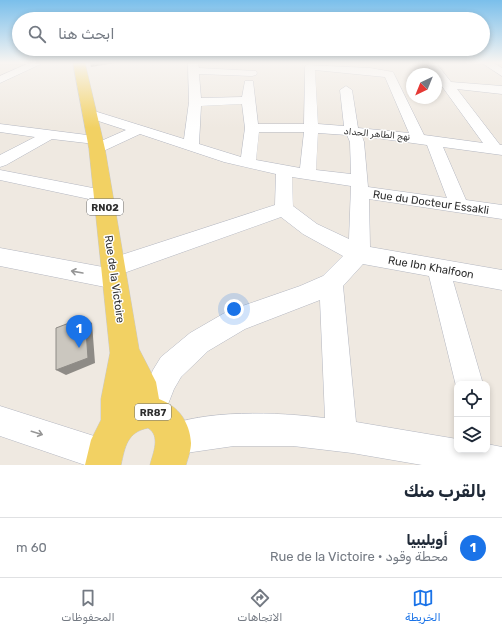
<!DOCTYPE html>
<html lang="ar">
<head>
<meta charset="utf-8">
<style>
  body { margin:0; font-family:Rubik,"Noto Naskh Arabic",sans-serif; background:#f6f6f7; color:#1f2937; direction:rtl }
  .controls { position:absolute; right:12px; bottom:12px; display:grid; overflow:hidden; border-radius:8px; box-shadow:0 2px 6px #0003 }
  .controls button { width:36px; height:36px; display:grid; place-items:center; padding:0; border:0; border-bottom:1px solid #e0e1e3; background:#fff; color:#1f2937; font:20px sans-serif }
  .compass { position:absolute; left:406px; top:68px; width:36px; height:36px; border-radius:50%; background:#fff; box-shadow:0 2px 6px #0003; rotate:223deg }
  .you { position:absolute; left:234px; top:309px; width:14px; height:14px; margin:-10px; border:3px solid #fff; border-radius:50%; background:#1a73e8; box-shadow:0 0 0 6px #1a73e833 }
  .badge { display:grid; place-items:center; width:26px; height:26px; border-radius:50%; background:#1a73e8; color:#fff; font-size:13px; font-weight:700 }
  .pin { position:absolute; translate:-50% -33px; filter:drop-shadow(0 1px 2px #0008) }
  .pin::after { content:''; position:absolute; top:21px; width:14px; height:12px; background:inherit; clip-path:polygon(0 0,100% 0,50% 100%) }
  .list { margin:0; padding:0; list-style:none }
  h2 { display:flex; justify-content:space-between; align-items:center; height:52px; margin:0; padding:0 16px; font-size:17px }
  h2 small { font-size:13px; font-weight:400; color:#747a83 }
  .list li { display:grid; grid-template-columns:26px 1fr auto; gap:12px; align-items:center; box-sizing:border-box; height:60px; padding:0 16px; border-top:1px solid #e0e1e3 }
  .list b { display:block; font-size:15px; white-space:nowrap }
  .list p { margin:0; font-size:13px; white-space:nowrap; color:#747a83 }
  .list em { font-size:13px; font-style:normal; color:#747a83 }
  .icon { flex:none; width:22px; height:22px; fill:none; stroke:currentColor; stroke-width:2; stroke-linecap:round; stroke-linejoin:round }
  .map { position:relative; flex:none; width:502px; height:465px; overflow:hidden; direction:ltr }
  .search { position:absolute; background:#fff; box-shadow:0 2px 6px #0003; left:12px; right:12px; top:12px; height:44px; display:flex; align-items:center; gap:10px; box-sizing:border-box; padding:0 14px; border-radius:22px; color:#747a83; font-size:15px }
  .sheet { height:112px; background:#fff }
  nav { display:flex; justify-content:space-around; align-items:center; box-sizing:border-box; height:56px; border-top:1px solid #e0e1e3; background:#fff; font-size:11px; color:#747a83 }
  nav a { display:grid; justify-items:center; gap:2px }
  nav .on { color:#1a73e8 }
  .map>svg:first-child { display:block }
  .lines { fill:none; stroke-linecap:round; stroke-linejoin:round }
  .minor-casing { stroke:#b4b7c1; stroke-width:1 }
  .major-casing { stroke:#c9c9c9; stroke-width:1 }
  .minor { fill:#fff; fill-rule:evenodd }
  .major { fill:#f2d163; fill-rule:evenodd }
  .shaded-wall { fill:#8e8b86 }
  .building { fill:#cbc7bf; stroke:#8e8b86 }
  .oneway { stroke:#969696 }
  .labels { text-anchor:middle; stroke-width:3; stroke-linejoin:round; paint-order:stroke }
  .far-street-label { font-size:9px; fill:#2e2e2e; stroke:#fff }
  .shield { fill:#fff; stroke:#6d6d6d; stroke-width:1 }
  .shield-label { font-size:10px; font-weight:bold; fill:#2e2e2e }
  .street-label { font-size:11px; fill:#2e2e2e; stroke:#fff }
</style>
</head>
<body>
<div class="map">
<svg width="502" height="465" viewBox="0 0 502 465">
  <rect width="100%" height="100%" fill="#efe9e1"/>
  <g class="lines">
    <defs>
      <path id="minor" d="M29,63H43L0,83V76Z
        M188,63H198L199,68L256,71L257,73L256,75L252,76L199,74L201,98L242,97L245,81H253L258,124H304L305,67L306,65L370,68L393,72L424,135L483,143L441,85L436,74H434L426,63H436L451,82L502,86V94L457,89L500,145H502V155L443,147L466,200L502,205V219L369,199L370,247L502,270V290L453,281L483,384H457V390L429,276L363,264L343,286L356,422L457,439V450H487V444L502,447V465H422L352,453L293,446H234L172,455L161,450L156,439L161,428C205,409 277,412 325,418L320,300L245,329L208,351L181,377L174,389L161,422L150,426L139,422L135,411L153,370L161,357L190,333L228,311L300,286L323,276L343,256L303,234L281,217L124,273L126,279L123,286L115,289L0,266V248L103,267L106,260L275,205L276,174L224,162L140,134L97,154L92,152L89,149L95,144L52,139L6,165L0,167V155L35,137L0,132V124L95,136L100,137L101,141L126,130L86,117L84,114L86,111L91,110L184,139L189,102ZM315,70L385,77L409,133L358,128L352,90L346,86L340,90L344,126L318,124ZM242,104L245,128L241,157L199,144L201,106ZM259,132H304L300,168L256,160ZM318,133L347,135L350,142L351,174L316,170ZM362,136L427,145L447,198L368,187L364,142ZM292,177L351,186L349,239L317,224L293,206Z
        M482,63H494L502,68V76Z
        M0,170L103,190L109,192L112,196L109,200L103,202L0,180Z
        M0,406L116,443L120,455L116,465H85L0,436Z"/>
      <path id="major" d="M73,63H85L105,149L139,349L156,382L159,399C178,406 190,422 191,443C191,450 188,458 186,465H150C153,453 161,436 148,428C127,432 125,447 121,465H85L91,440L101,420V399L110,353L89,149Z"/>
    </defs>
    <use href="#minor" class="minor-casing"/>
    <use href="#major" class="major-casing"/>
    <use href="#minor" class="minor"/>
    <use href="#major" class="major"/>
  </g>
  <path class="shaded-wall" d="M90,63H115L91,67Z
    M85,317L92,323L95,363L66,375L56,370Z"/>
  <path class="building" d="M85,317L88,358L56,370V328Z"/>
  <defs><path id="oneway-shaft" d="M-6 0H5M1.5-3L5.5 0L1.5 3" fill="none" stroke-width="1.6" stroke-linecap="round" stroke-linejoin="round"/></defs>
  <g class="oneway">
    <use href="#oneway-shaft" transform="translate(77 272) rotate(-170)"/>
    <use href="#oneway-shaft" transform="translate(37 433) rotate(17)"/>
  </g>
  <linearGradient id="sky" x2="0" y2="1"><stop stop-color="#7abfeb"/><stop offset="0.49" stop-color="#f8f5f2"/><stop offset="1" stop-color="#f8f5f2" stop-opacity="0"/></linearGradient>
  <rect width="502" height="128" fill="url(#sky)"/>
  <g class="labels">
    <g class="far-street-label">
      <text transform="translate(377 134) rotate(5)" y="3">نهج الطاهر الحداد</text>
    </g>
    <g class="shield">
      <rect x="87" y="199" width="36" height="16" rx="3"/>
      <rect x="135" y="404" width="36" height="16" rx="3"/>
    </g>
    <g class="shield-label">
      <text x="105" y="211">RN02</text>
      <text x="153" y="416">RR87</text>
    </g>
    <g class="street-label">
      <text transform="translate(431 202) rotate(8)" y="4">Rue du Docteur Essakli</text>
      <text transform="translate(431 267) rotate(10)" y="4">Rue Ibn Khalfoon</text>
      <text transform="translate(115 279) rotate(82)" y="4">Rue de la Victoire</text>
    </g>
  </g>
</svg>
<div class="controls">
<button><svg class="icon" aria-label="locate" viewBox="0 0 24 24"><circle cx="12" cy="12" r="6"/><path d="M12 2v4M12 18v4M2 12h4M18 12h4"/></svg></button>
<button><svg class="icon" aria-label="layers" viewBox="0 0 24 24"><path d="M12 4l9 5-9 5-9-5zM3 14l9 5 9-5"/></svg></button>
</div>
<svg class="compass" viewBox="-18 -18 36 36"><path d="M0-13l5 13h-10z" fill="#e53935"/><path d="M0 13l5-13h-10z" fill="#747a83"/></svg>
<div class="you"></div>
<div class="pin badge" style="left:79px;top:348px">1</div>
<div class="search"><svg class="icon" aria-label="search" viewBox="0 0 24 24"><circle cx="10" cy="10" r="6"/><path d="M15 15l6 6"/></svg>ابحث هنا</div>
</div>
<section class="sheet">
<h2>بالقرب منك<small></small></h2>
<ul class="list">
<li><span class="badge">1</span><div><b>أويليبيا</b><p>محطة وقود · Rue de la Victoire</p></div><em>60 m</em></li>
</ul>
</section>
<nav>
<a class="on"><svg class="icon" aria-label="map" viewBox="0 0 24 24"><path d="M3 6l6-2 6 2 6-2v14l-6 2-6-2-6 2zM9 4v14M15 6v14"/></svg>الخريطة</a>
<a><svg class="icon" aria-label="directions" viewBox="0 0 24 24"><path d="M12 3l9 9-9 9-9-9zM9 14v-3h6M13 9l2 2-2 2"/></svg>الاتجاهات</a>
<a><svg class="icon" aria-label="saved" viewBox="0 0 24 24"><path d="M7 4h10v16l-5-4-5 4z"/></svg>المحفوظات</a>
</nav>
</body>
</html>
